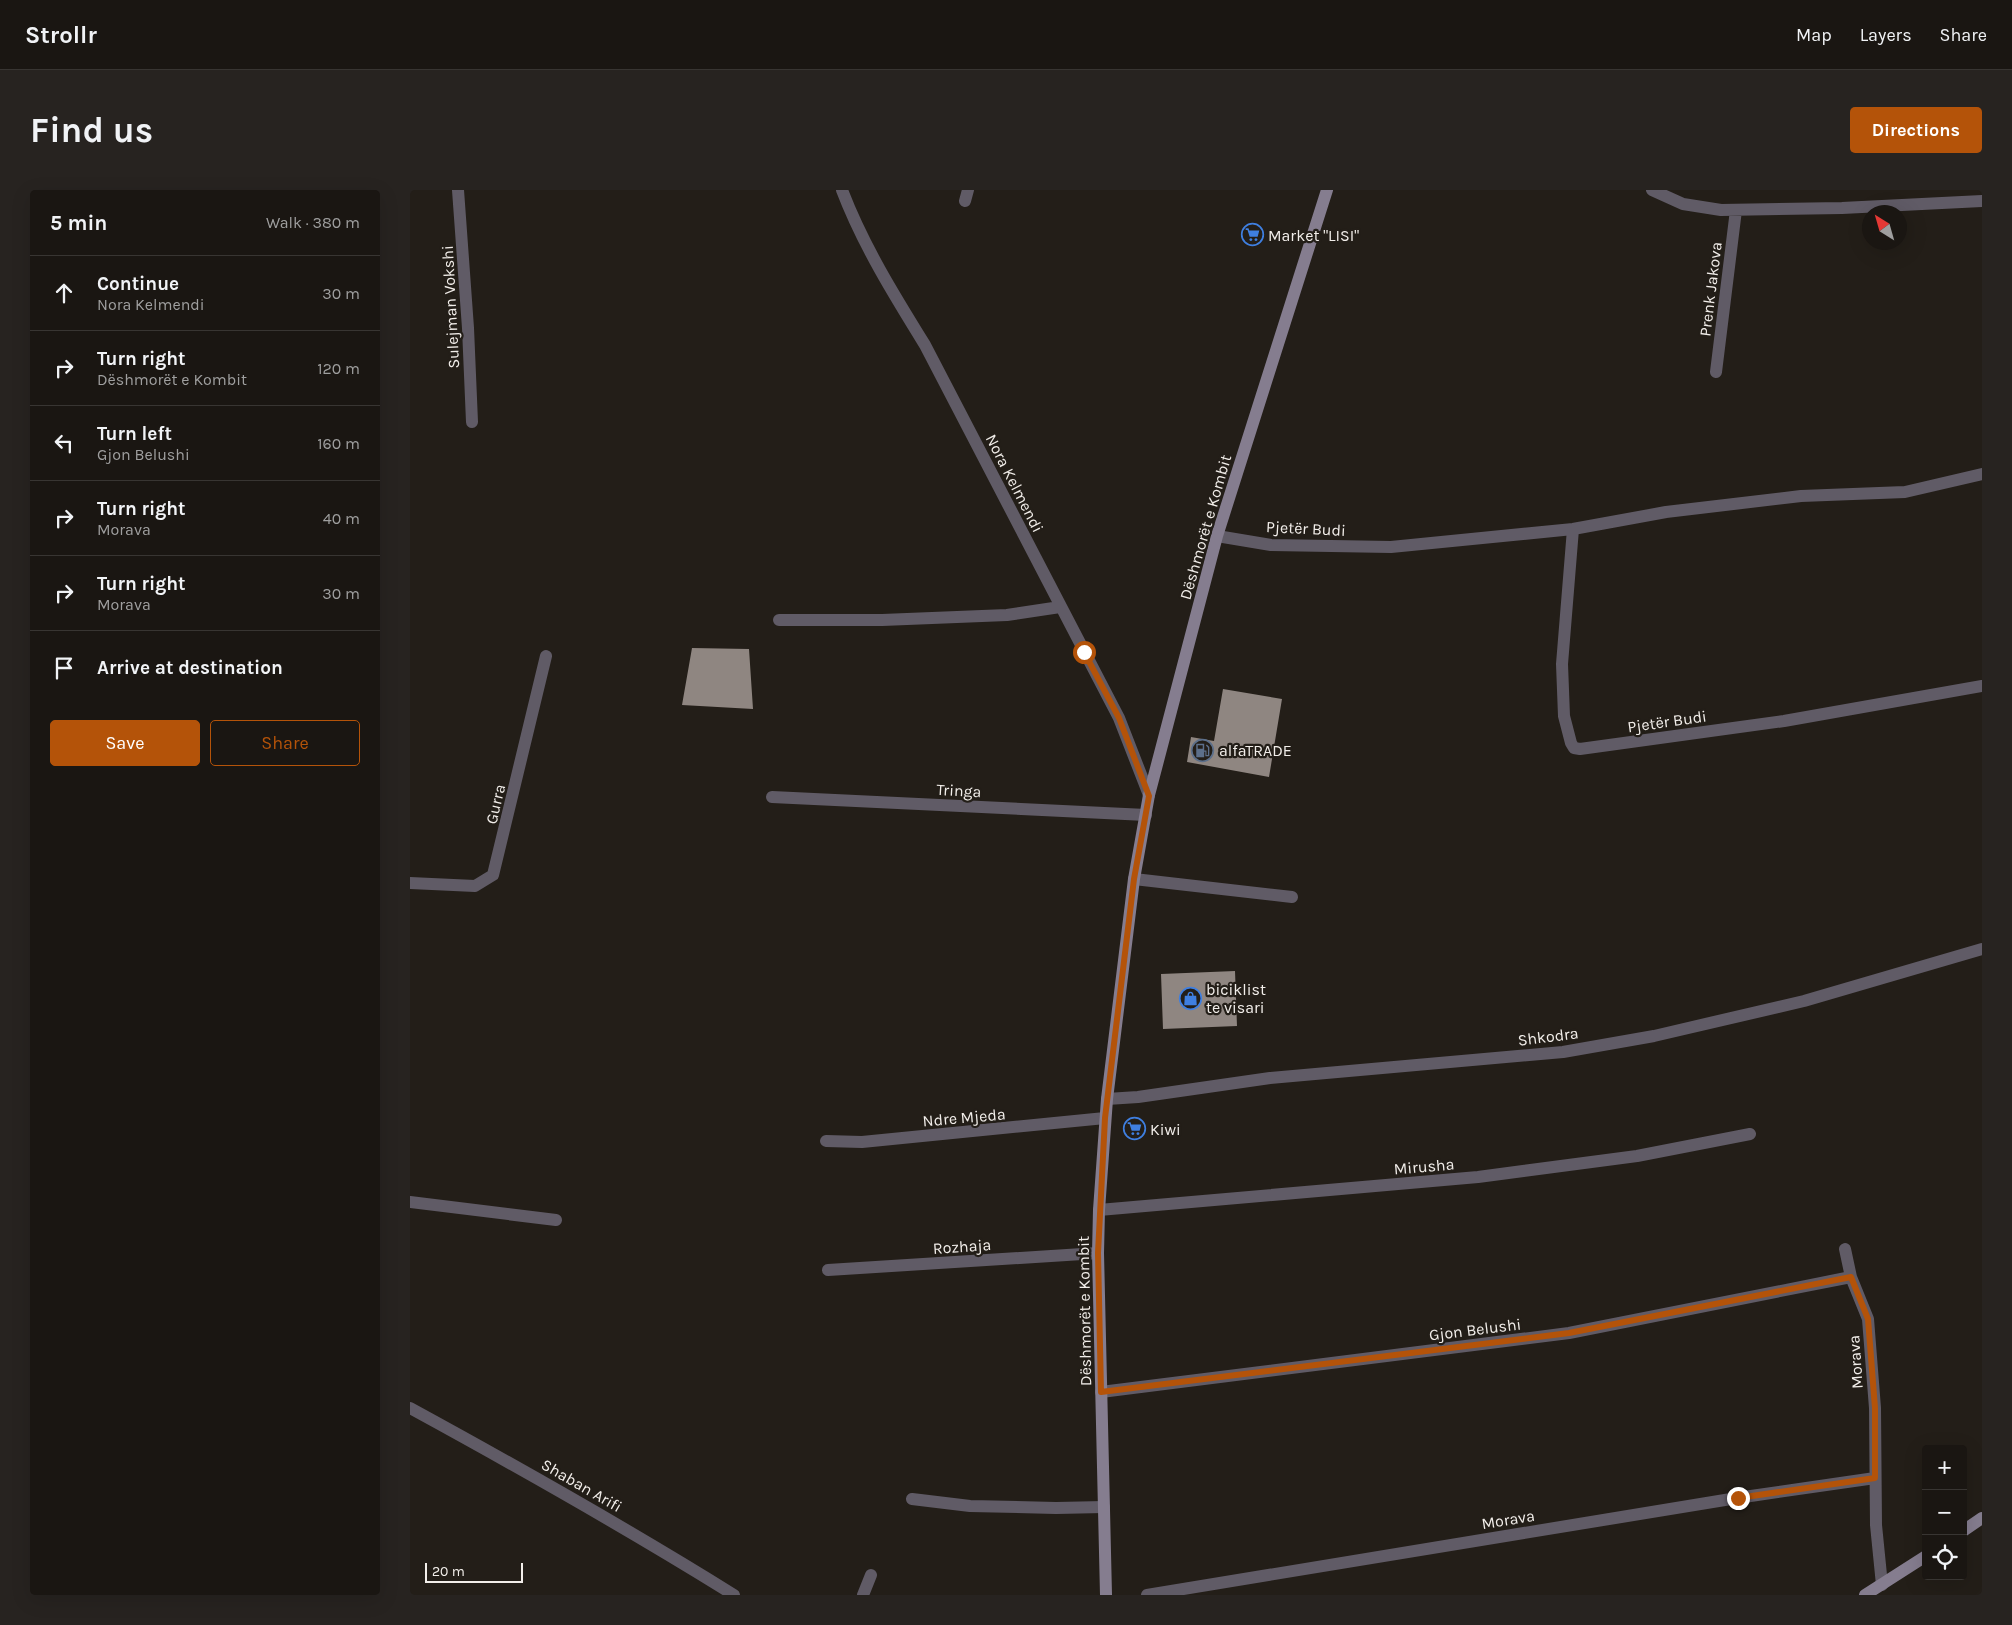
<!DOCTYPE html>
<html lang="en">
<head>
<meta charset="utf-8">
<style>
  body { margin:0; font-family:Karla,sans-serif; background:#272320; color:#f1f3f6 }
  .controls { position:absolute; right:15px; bottom:15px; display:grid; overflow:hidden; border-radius:5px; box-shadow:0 5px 20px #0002 }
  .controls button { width:45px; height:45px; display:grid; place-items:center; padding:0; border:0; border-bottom:1px solid #383532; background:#1a1612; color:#f1f3f6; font:25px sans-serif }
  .compass { position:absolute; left:1452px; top:15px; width:45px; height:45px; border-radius:50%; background:#1a1612; box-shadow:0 5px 20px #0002; rotate:323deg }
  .scale { position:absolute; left:15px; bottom:12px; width:98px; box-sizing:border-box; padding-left:5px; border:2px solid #f2eeea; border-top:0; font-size:14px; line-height:18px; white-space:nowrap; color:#f2eeea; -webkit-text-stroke:4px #231e18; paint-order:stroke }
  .stop { position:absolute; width:15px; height:15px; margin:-11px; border:4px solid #b45309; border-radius:50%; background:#fff }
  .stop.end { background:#b45309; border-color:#fff; box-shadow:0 1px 5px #0008 }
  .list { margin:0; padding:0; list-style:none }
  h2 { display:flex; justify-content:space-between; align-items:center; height:65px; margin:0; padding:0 20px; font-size:21px }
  h2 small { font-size:16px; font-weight:400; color:#9f9f9f }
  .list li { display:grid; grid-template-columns:32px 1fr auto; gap:15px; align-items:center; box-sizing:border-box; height:75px; padding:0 20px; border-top:1px solid #383532 }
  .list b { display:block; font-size:19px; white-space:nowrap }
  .list p { margin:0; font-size:16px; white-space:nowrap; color:#9f9f9f }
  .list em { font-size:16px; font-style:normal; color:#9f9f9f }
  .actions { display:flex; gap:10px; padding:15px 20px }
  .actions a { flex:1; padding:11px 0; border:1px solid #b45309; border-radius:5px; text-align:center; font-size:18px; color:#b45309 }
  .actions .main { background:#b45309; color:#fff }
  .icon { flex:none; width:28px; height:28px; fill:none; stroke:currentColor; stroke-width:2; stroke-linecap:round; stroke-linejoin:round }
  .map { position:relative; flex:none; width:1572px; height:1405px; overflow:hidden; border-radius:5px }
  header { display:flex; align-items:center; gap:30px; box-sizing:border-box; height:70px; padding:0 25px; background:#1a1612; border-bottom:1px solid #383532 }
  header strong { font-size:24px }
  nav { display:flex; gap:28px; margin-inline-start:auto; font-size:18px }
  .intro { display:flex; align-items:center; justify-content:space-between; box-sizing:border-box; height:120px; padding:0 30px }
  h1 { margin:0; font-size:35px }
  .button { padding:12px 22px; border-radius:5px; background:#b45309; color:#fff; font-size:18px; font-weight:700 }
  main { display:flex; gap:30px; padding:0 30px }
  aside { flex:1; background:#1a1612; border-radius:5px; box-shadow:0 5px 20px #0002 }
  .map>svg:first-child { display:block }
  .building { fill:#8f8681 }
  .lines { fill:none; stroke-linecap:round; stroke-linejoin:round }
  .street { stroke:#605b66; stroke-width:12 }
  .secondary { stroke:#857d8f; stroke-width:12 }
  .route { stroke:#b45309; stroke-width:6 }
  .labels { text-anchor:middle; stroke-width:4.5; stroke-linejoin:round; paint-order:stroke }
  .poi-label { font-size:16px; fill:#f2eeea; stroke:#231e18; text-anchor:start }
  .street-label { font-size:16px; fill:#f2eeea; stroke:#231e18 }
</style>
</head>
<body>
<header>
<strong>Strollr</strong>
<nav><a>Map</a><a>Layers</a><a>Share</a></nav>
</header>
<div class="intro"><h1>Find us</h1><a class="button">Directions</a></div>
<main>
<aside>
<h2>5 min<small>Walk · 380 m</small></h2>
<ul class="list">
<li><svg class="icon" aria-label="ahead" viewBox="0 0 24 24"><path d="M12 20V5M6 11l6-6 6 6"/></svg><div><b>Continue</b><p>Nora Kelmendi</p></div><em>30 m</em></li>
<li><svg class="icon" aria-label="right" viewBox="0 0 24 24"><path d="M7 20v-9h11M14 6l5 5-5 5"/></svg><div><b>Turn right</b><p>Dëshmorët e Kombit</p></div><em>120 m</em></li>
<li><svg class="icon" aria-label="left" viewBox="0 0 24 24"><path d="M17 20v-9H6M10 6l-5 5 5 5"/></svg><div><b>Turn left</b><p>Gjon Belushi</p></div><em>160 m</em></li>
<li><svg class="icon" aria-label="right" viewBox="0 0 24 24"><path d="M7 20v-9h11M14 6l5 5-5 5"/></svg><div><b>Turn right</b><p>Morava</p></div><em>40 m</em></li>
<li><svg class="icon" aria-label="right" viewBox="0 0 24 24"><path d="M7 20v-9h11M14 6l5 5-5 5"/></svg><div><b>Turn right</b><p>Morava</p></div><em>30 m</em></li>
<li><svg class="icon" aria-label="arrive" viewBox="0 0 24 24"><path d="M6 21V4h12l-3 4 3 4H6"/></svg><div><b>Arrive at destination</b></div></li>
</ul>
<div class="actions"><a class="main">Save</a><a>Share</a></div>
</aside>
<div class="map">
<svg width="1572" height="1405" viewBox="0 0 1572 1405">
  <rect width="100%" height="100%" fill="#231e18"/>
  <path class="building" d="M282,458L339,459L343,519L272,515Z
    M813,499L872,509L859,587L777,572L781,547L804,551Z
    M825,781L827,836L753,839L751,784Z"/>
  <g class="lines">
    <path class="street" d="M48,0L58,138L62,232
      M432,0C453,55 484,105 515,155L709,528L739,605
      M1242,0L1273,14L1311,20L1432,18L1572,11
      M555,11L558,0
      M1306,182L1326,20
      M1163,339L1152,474L1154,526L1161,553L1164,558L1170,559L1374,531L1572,496
      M807,346L861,355L981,357L1163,339L1256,322L1391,306L1495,302L1572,284
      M369,430H472L597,425L650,417
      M362,607L736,625
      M724,689L882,707
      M0,693L65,696L83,685L136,466
      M697,909L728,907L860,888L1153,862L1244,846L1394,811L1572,759
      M416,951L452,952L695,928
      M0,1012L146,1030
      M689,1020L1068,987L1227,966L1340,944
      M1435,1059L1441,1087L1458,1129L1465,1218L1466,1335L1472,1395
      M418,1080L688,1063
      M691,1202L1159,1143L1441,1087
      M0,1218C110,1278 218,1339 324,1405
      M502,1309L560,1316L646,1318L694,1317
      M453,1405L461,1385
      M737,1405L1327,1308L1465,1288"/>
    <path class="secondary" d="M1553,1341L1572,1328
      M696,1405L688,1063L689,1020L697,909L724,689L739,605L807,346L917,0
      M1455,1405L1516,1366"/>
  </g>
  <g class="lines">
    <path class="route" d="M674,462L709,528L739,606L724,689L695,928L688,1063L691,1202L1159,1143L1441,1087L1458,1129L1465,1218V1288L1328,1308"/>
  </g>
  <defs>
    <symbol id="supermarket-ring" viewBox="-11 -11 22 22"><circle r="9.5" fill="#231e18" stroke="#3f7fe0" stroke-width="1.5"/><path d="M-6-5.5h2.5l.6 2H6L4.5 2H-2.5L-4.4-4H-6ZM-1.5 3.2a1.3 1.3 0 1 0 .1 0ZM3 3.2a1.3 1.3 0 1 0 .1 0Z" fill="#3f7fe0"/></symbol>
    <symbol id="fuel-ring" viewBox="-11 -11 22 22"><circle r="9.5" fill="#231e18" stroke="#5c6f8a" stroke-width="1.5"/><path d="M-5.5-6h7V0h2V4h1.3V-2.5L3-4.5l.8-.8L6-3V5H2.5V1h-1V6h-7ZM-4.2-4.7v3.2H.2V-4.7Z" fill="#5c6f8a"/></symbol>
    <symbol id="shop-ring" viewBox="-11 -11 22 22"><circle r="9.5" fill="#231e18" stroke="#3f7fe0" stroke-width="1.5"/><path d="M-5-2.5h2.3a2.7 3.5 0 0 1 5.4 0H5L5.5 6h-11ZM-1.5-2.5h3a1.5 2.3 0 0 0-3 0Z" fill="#3f7fe0"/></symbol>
  </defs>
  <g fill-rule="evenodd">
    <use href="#supermarket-ring" x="830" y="32" width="25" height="25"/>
    <use href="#fuel-ring" x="780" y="548" width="25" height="25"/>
    <use href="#shop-ring" x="768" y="796" width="25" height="25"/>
    <use href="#supermarket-ring" x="712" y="926" width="25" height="25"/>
  </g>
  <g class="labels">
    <g class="poi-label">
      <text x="858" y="51">Market "LISI"</text>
      <text x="809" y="566">alfaTRADE</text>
      <text x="796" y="805">biciklist<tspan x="796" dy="18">te visari</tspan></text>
      <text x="740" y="945">Kiwi</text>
    </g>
    <g class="street-label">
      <text transform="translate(1300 99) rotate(-83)" y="6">Prenk Jakova</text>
      <text transform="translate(40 117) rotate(-93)" y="6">Sulejman Vokshi</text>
      <text transform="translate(605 293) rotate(63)" y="6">Nora Kelmendi</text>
      <text transform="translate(795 337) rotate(-74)" y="6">Dëshmorët e Kombit</text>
      <text transform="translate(896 338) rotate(3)" y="6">Pjetër Budi</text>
      <text transform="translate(1257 531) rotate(-8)" y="6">Pjetër Budi</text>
      <text transform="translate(549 600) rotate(3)" y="6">Tringa</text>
      <text transform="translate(85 614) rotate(-77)" y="6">Gurra</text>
      <text transform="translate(1138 846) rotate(-7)" y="6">Shkodra</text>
      <text transform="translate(554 927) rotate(-5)" y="6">Ndre Mjeda</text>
      <text transform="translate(1014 976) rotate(-5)" y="6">Mirusha</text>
      <text transform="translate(552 1056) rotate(-4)" y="6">Rozhaja</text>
      <text transform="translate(674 1121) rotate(-91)" y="6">Dëshmorët e Kombit</text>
      <text transform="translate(1065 1139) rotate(-7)" y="6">Gjon Belushi</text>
      <text transform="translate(1445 1172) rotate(-94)" y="6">Morava</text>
      <text transform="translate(172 1295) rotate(30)" y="6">Shaban Arifi</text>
      <text transform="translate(1098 1329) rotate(-9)" y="6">Morava</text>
    </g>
  </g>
</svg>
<div class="controls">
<button>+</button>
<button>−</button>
<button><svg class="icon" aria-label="locate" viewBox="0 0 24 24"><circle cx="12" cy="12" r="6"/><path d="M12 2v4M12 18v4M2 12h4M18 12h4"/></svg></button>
</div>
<svg class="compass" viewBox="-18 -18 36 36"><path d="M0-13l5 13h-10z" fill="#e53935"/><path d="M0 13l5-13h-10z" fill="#9f9f9f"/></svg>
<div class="scale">20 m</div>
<div class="stop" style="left:674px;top:462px"></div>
<div class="stop end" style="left:1328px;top:1308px"></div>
</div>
</main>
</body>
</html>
